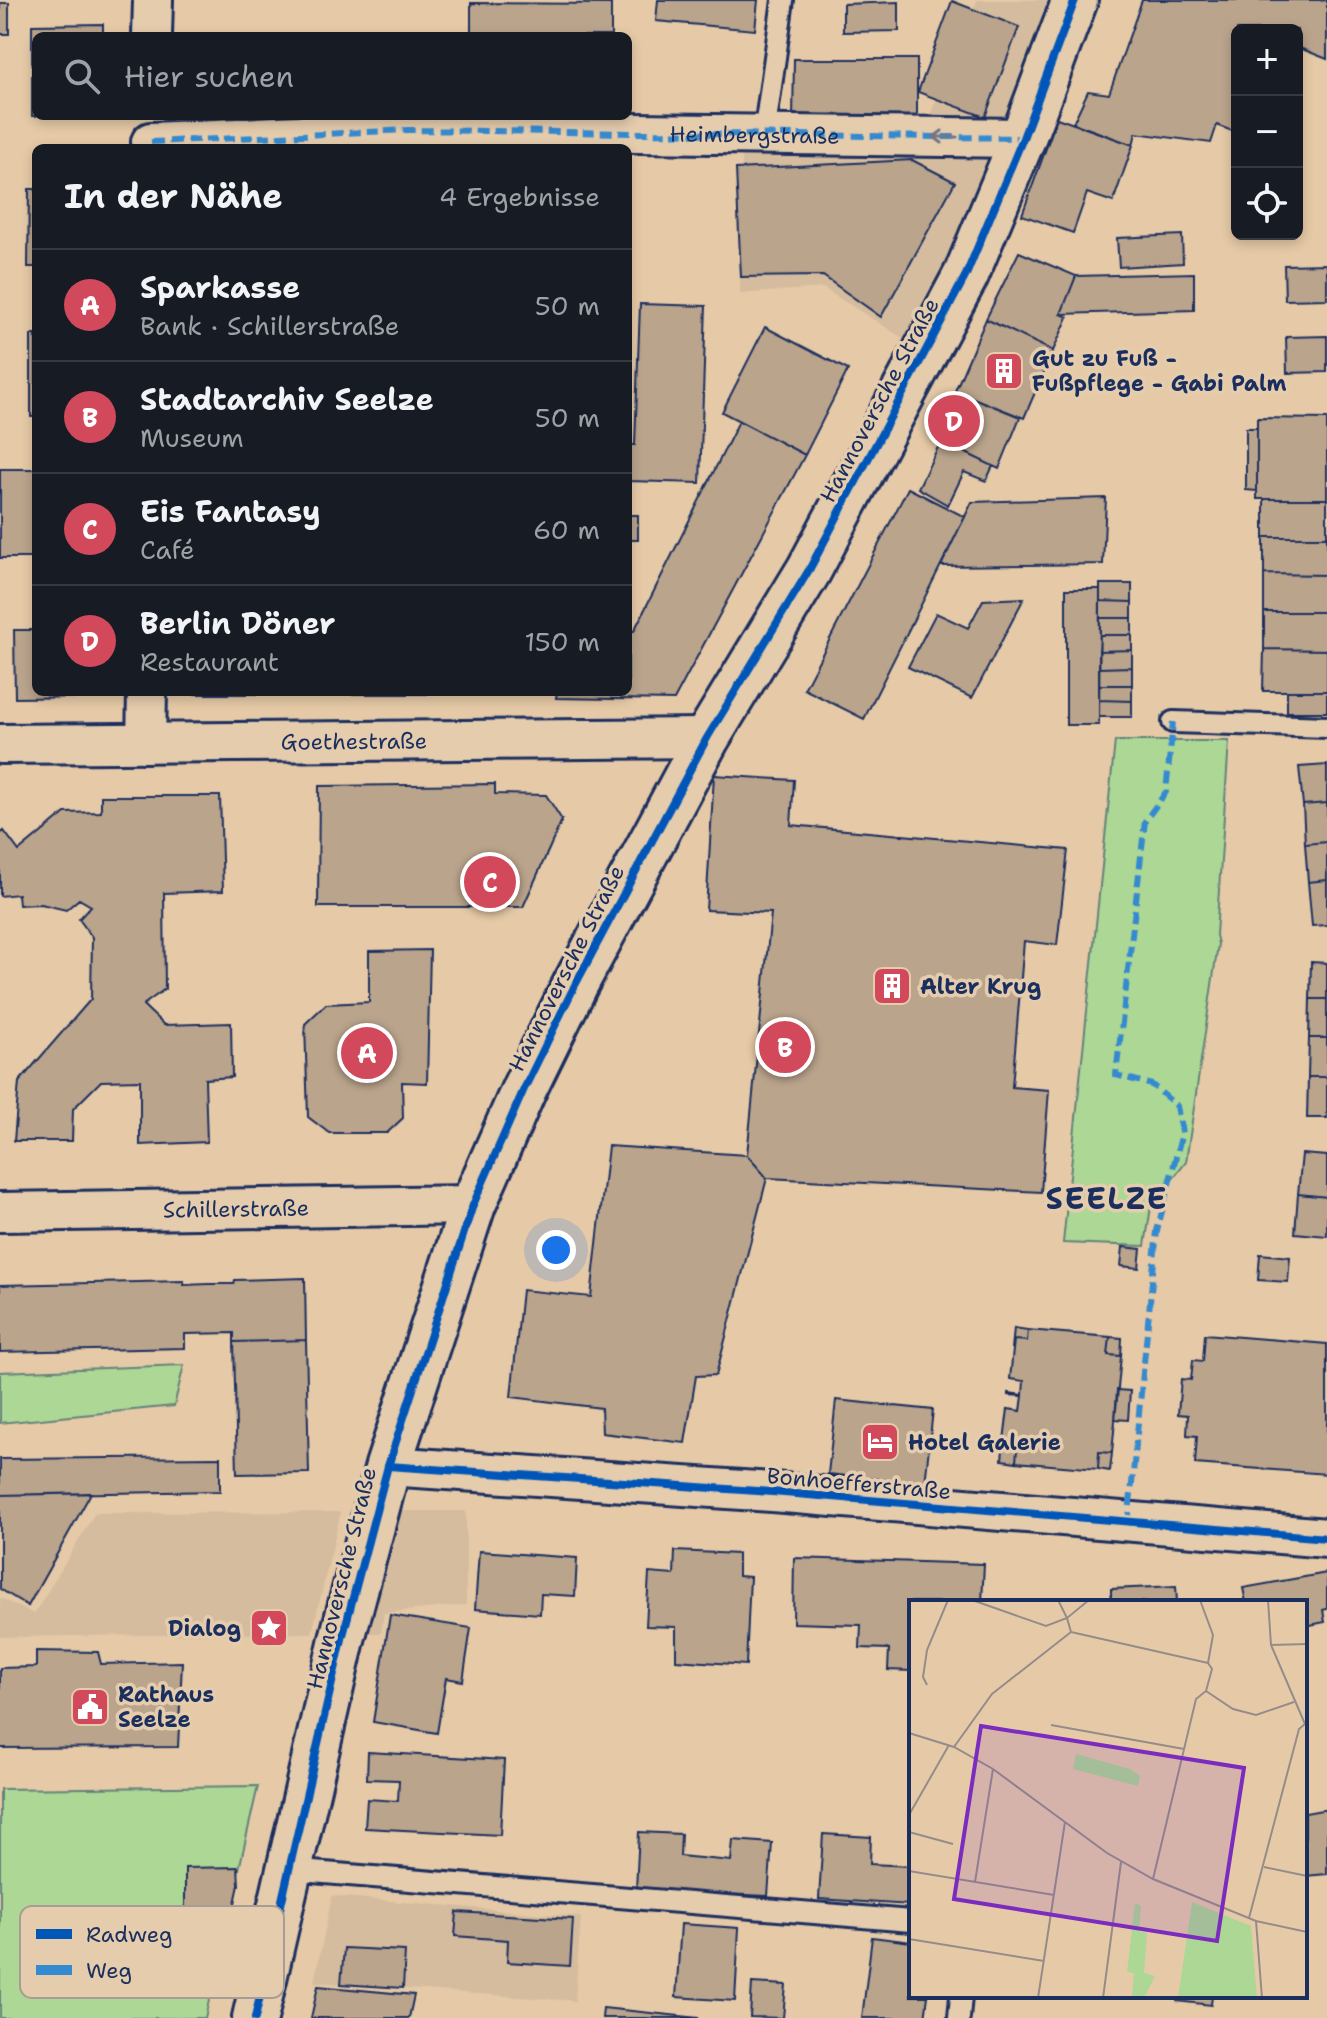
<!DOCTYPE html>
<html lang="de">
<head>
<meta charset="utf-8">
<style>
  body { margin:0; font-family:"Shantell Sans",sans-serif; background:#242831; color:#f1f3f6 }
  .controls { position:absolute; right:24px; top:24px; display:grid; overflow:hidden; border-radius:12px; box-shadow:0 4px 12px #0003 }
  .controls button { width:72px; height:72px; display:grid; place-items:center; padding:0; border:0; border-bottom:2px solid #363941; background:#171b24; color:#f1f3f6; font:40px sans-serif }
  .you { position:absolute; left:556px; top:1250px; width:28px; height:28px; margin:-20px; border:6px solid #fff; border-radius:50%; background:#1a73e8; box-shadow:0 0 0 12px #1a73e833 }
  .badge { display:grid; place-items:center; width:52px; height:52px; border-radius:50%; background:#d1495b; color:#fff; font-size:26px; font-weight:700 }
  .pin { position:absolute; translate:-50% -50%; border:4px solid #fff; box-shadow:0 2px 8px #0006 }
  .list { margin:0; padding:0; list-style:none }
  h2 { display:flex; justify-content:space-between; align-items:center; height:104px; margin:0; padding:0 32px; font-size:34px }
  h2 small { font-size:26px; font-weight:400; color:#9ea1a6 }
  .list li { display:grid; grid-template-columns:52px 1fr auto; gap:24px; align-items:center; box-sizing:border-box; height:112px; padding:0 32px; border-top:2px solid #363941 }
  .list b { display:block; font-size:30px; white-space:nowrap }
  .list p { margin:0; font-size:26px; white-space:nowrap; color:#9ea1a6 }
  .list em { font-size:26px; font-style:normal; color:#9ea1a6 }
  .icon { flex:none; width:44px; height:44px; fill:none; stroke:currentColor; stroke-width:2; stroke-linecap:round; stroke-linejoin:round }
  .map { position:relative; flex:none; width:1327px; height:2018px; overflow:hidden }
  .search { position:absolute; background:#171b24; box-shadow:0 4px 12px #0003; left:32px; top:32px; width:600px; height:88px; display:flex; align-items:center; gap:20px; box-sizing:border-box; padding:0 28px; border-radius:12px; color:#9ea1a6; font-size:30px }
  .panel { position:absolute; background:#171b24; box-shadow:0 4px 12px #0003; left:32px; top:144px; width:600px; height:552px; border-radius:12px }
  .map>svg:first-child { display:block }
  .built { fill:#d5bc9e }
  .green { fill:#acd795; stroke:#64837a; stroke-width:2 }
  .building { fill:#baa48c; stroke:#1b2f5e; stroke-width:2 }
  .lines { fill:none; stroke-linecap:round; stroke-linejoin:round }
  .service-casing { stroke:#1b2f5e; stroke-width:26 }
  .minor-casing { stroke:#1b2f5e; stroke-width:44 }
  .tertiary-casing { stroke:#1b2f5e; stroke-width:50 }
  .service { stroke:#e5ccad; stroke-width:20 }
  .minor { stroke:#e5ccad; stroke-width:38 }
  .tertiary { stroke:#e5ccad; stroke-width:44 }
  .quiet { stroke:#368acf; stroke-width:6; stroke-dasharray:12 6; stroke-linecap:butt }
  .cycleway-casing { stroke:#e5ccad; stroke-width:13 }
  .cycleway { stroke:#0057b8; stroke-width:8 }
  .oneway { stroke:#767682 }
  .labels { text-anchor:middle; stroke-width:7; stroke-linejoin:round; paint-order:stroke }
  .street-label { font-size:22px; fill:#1b2f5e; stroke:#e5ccad }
  .poi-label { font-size:22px; font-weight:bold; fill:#1b2f5e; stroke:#e5ccad; text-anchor:start }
  .district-label { font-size:30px; font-weight:bold; letter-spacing:2px; fill:#1b2f5e; stroke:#e5ccad }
  .inset-road { fill:none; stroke:#958c8a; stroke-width:2 }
  .view { fill:#7b2cbf; fill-opacity:0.15; stroke:#7b2cbf; stroke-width:4 }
  .inset-edge { fill:none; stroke:#1b2f5e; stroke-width:4 }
  .key { fill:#e5ccad; stroke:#a89d95; stroke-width:2 }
  .key-label { font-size:22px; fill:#1b2f5e }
</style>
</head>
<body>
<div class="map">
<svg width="1327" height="2018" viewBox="0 0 1327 2018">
  <rect width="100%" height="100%" fill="#e6caa7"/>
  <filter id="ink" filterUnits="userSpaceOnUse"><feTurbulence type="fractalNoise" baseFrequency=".0125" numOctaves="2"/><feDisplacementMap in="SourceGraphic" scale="16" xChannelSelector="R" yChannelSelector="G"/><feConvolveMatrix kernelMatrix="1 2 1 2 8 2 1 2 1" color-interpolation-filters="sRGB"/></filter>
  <g filter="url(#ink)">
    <path class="built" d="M977,0H1075L925,352L823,288L740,294L742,154L916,150Z
      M391,1511H466V1605L384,1613L381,1633H362Z
      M341,1512L312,1633L0,1637V1598L34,1614L95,1513Z
      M332,1896L581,1917L575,2001L314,1982Z"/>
    <path class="green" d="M1115,741H1229L1216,935L1218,944L1186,1162L1168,1185L1154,1187L1145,1246L1063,1243Z
      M184,1365L174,1406L0,1423V1372Z
      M258,1786L205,2018H0V1789Z"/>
    <path class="building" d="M658,0H758L755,30L656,21Z
      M1142,0H1327V59L1297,47V30H1237V133L1217,125L1211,143L1136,133L1133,145L1073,123L1088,91L1109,94Z
      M952,1L1019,27L985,117L918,92Z
      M899,2V31L843,32V4Z
      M0,3H9V34H0Z
      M471,3L611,4V36H471Z
      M103,24V36H36V116H32V25Z
      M794,59H917V121H793Z
      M1057,118L1133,145L1113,202L1087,193L1073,233L1022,215Z
      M912,160L955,182L881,317L823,276L741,277L736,169Z
      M29,189H36V267H28Z
      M1182,235L1183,263L1119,267L1117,238Z
      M1019,252L1076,276L1061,314L1068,317L1053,351L986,319Z
      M1327,264V299L1285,300L1284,265Z
      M1194,273V310L1061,314L1076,276Z
      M640,304L706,306L700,483L628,481V445H635Z
      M986,319L1053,351L1024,418L955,391Z
      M765,327L848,370L805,455L722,412Z
      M31,335H36V417H31Z
      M1327,336V372L1287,373L1286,337Z
      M961,393L1020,417L999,469L941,441Z
      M1257,418L1327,419V499H1257Z
      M739,421L805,455L674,700L556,698L557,692H628V631H634Z
      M1246,428H1257V491L1246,490Z
      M941,441L993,466L986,481L964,472L948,505L918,488Z
      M0,469H36V558H0Z
      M908,488L965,517L864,719L804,689Z
      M1106,498L1103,564L941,566L972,502Z
      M1264,499H1327V537H1264Z
      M628,515H638V540H628Z
      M1264,537H1327V575L1264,574Z
      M1264,574L1327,575V612H1264Z
      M1100,584H1132V602L1100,601Z
      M1066,589H1100L1099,725H1066Z
      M1024,598L972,698L908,667L936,613L968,628L983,600Z
      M1100,601L1132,602V618H1100Z
      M1264,612H1327V650L1264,649Z
      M1100,618H1132V635H1100Z
      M14,630H36V692H95V697L15,698Z
      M1100,635H1132V650L1099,651Z
      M1264,649L1327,650V691H1263Z
      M1132,650V667L1099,668V651Z
      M1132,667V685H1099V668Z
      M1099,685H1132V701L1099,700Z
      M1287,691H1327V712H1287Z
      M195,692H427V694H195Z
      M1099,700L1132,701V717H1099Z
      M1327,765V803L1303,805L1299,767Z
      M714,775L794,780L791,825L1068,850L1057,945L1024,941L1012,1087L1049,1090L1041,1192L767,1178L747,1155L771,913L706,910Z
      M495,784V794L546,795L562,820L523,907H318L319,786Z
      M101,796H220L223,891L164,893L165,989L143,1005L164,1025L231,1023L232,1077L205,1079L207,1142L140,1145V1080L101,1081L73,1109L72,1141H14L19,1082L91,999L92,937L79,919L91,906L79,899L66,910L41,904L19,905L18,894L0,896V834L4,831L19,851L65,813L101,812Z
      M1327,803V842L1305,844L1303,805Z
      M1327,842V880L1308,882L1305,844Z
      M1327,880V925L1312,926L1308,882Z
      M430,950L427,1083L402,1082L403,1118L387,1133H329L308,1117L305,1024L326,1004L369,1002V951Z
      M1311,962L1327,963V999H1310Z
      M1310,999H1327V1038H1309Z
      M1309,1038H1327V1077H1308Z
      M1308,1077H1327V1118H1307Z
      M608,1146L747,1155L767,1178L716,1375L696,1376L685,1443L602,1433L601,1408L511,1397L522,1290L591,1297Z
      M1302,1154L1327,1156V1197L1298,1194Z
      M1298,1194L1327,1197V1236L1295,1233Z
      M1123,1247L1141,1249L1139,1268L1121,1266Z
      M1260,1254L1290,1257L1288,1282L1258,1280Z
      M305,1278L306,1340L234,1342V1333L185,1334V1348L0,1352V1285L184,1281V1285L209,1284H234L235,1280Z
      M1014,1328L1028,1330L1027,1341L1014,1340L1012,1349Z
      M1028,1330L1110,1337L1108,1355L1121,1356L1112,1453L1099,1452L1098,1469L1016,1462L1017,1449L1003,1448L1008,1409L1021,1411L1023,1396L1008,1395V1393L1023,1395L1024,1381L1010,1379L1014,1340L1027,1341Z
      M1205,1334L1327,1344V1474L1195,1464L1197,1436L1187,1435L1188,1415L1178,1414L1181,1379L1191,1380L1193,1360L1203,1361Z
      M1110,1337L1122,1338L1121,1356L1108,1355Z
      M306,1340L309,1473L237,1474L234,1342Z
      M1117,1390L1130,1391L1128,1420L1115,1419Z
      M836,1400L933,1410L925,1484L828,1474Z
      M1004,1439L1003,1448L1017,1449L1016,1462L1002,1460Z
      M1099,1452L1112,1453L1110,1471L1098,1469Z
      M220,1457V1491L0,1495V1459Z
      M91,1493L28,1606L0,1589V1495Z
      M479,1551L577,1558L575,1596L541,1594L540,1614L475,1609Z
      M675,1551L738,1554V1576L750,1577L746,1665L676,1660V1627L646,1626L649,1573L674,1575Z
      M794,1558L984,1564L982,1602H911V1671L888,1670L889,1649L860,1648L861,1625L793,1623Z
      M1327,1573V1609L1323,1610L1325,1622L1305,1626V1602H1246L1243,1588Z
      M1176,1586L1177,1602H1111V1589Z
      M390,1615L471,1628L463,1681L446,1678L437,1733L373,1722Z
      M36,1651L98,1652L101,1664L182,1662L178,1747L0,1748V1668L36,1667Z
      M368,1752L504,1760L500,1835L365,1828L367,1799L398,1801L399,1780L367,1779Z
      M1322,1810H1327V1874L1305,1876V1813Z
      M639,1832L681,1834L680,1856L731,1861L733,1840L772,1843L768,1896L636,1890Z
      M823,1834L871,1837L870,1864L911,1866V1905L819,1899Z
      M238,1867L239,1885L223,1958L185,1956V1868Z
      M457,1912L573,1919L570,1966L507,1962L508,1940L455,1936Z
      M681,1924L739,1928L735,2001L676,1997Z
      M872,1937L911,1942V1996H928L925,2018H862Z
      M344,1948L405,1951L403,1988L341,1984Z
      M752,1983L786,1985L783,2018L750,2017Z
      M318,1986L414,1995L409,2018H311Z
      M1177,1996H1212L1211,2005L1177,2001Z
      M603,2008L699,2018H602Z"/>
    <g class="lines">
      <defs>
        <path id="service" d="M764,136L783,0
          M1173,722L1327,727
          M288,1870L911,1921
          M959,2018L961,1996"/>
        <g id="minor">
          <path d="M152,36L153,0"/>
          <path id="s1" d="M151,142L409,130L1023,138"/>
          <path d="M146,743L147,692"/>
          <path id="s2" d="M0,744L707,738"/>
          <path id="s3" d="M0,1212L473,1205"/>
          <path d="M388,1466L772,1492L1327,1538"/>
        </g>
        <path id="tertiary" d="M255,2018L342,1639L388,1466L473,1205L524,1089L575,985L707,738L809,570L966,275L1023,138L1075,0"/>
      </defs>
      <use href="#service" class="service-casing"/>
      <use href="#minor" class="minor-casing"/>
      <use href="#tertiary" class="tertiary-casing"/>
      <use href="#service" class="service"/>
      <use href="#minor" class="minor"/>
      <use href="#tertiary" class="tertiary"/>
      <path class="quiet" d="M151,142L409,130L1023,138
        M1128,1524L1157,1231L1182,1133L1177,1106L1152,1085L1116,1075L1145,821L1166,792L1173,722"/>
      <defs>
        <path id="cycleway" d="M388,1466L772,1492L1327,1538
          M255,2018L342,1639L388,1466L473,1205L524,1089L575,985L707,738L809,570L966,275L1023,138L1075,0"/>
      </defs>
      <use href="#cycleway" class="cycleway-casing"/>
      <use href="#cycleway" class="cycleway"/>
    </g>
    <defs><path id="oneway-shaft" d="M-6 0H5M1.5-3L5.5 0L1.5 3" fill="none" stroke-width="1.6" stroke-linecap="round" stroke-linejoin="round" transform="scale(2)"/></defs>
    <use class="oneway" href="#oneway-shaft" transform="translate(945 137) rotate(-180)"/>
  </g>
  <defs>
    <symbol id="building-square" viewBox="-11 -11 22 22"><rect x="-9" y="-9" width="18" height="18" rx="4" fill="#d1495b" stroke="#e5ccad"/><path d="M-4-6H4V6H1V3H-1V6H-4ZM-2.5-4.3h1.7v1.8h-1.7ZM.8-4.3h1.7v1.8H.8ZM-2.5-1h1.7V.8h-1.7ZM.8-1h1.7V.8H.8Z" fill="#fff"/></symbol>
    <symbol id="hotel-square" viewBox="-11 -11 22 22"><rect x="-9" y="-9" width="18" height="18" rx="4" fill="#d1495b" stroke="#e5ccad"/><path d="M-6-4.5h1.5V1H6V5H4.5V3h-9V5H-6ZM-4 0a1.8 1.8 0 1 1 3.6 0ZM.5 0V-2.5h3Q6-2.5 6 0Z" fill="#fff"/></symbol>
    <symbol id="sight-square" viewBox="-11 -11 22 22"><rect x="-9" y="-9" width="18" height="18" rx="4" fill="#d1495b" stroke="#e5ccad"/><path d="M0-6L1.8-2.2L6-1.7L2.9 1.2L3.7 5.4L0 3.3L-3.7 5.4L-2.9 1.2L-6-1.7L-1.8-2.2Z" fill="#fff"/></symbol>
    <symbol id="civic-square" viewBox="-11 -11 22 22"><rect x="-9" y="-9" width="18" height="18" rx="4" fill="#d1495b" stroke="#e5ccad"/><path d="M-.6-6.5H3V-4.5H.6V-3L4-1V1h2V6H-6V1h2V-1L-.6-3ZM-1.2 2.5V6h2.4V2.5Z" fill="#fff"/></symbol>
  </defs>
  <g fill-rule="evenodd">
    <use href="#building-square" x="982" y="349" width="44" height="44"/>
    <use href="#building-square" x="870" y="964" width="44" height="44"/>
    <use href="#hotel-square" x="858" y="1420" width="44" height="44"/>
    <use href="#sight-square" x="247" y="1606" width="44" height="44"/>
    <use href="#civic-square" x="68" y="1685" width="44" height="44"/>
  </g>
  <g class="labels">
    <g class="street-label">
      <text dy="8" stroke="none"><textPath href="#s1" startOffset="604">Heimbergstraße</textPath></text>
      <text transform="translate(879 400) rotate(-62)" y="8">Hannoversche Straße</text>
      <text dy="8" stroke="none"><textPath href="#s2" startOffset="354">Goethestraße</textPath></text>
      <text transform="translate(566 968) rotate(-63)" y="8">Hannoversche Straße</text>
      <text dy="8" stroke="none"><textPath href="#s3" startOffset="236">Schillerstraße</textPath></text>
      <text transform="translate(859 1483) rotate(5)" y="8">Bonhoefferstraße</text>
      <text transform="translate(341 1578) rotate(-76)" y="8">Hannoversche Straße</text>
    </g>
    <g class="poi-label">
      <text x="1032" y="366">Gut zu Fuß -<tspan x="1032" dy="25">Fußpflege - Gabi Palm</tspan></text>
      <text x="920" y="994">Alter Krug</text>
      <text x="908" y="1450">Hotel Galerie</text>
      <text x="241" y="1636" text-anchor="end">Dialog</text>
      <text x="118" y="1702">Rathaus<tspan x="118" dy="25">Seelze</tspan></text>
    </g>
    <g class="district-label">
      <text x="1107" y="1209">SEELZE</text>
    </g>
  </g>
  <g transform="translate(909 1600)">
    <rect width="398" height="398" fill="#e6caa7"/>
    <path d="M167,154L221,169L231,176L229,186L164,169ZM283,302L342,326L348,398H269ZM226,303L232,306L230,331L238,333L235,373L246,376L235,398H223L225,373L218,372Z" fill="#acd795"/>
    <path class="inset-road" d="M63,0L137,26L158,18L149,0M359,0L362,45L396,124M162,32L299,63M162,32L158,18L180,0M362,45L398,44M18,85L14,77L18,50L39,0M297,91L324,109L347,115L385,102M142,125L275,149M0,133L45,147L84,169L198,253L244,279L347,321L398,332M45,147L83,94L162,32M0,215L40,145M0,232L44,244M355,267L398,276M0,271L145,295M244,279L287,99L297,91L303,69L299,63L304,35L291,0M66,282L84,169M340,318L390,129L396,124M347,321L353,398M0,339L135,361M129,398L156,222M194,398L212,262"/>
    <path class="view" d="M72,126L335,168L308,341L45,299Z"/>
    <rect width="398" height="398" class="inset-edge"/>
  </g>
  <rect x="20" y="1906" width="264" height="92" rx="12" class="key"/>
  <rect x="36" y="1929" width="36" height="10" fill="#0057b8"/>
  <rect x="36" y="1965" width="36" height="10" fill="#368acf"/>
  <g class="key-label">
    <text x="86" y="1942">Radweg</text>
    <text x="86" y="1978">Weg</text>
  </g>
</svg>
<div class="controls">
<button>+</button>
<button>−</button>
<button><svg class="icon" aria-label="locate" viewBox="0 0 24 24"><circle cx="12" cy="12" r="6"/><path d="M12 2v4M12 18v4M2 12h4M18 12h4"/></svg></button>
</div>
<div class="you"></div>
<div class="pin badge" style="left:367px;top:1053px">A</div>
<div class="pin badge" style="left:785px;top:1047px">B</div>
<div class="pin badge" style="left:490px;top:882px">C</div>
<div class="pin badge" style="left:954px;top:421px">D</div>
<div class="search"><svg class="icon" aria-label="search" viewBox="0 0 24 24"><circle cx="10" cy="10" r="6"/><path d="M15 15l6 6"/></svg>Hier suchen</div>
<section class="panel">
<h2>In der Nähe<small>4 Ergebnisse</small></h2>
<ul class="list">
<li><span class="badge">A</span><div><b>Sparkasse</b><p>Bank · Schillerstraße</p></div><em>50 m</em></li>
<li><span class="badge">B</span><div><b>Stadtarchiv Seelze</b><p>Museum</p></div><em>50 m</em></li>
<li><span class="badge">C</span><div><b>Eis Fantasy</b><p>Café</p></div><em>60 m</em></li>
<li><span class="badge">D</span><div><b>Berlin Döner</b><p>Restaurant</p></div><em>150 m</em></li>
</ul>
</section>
</div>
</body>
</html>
